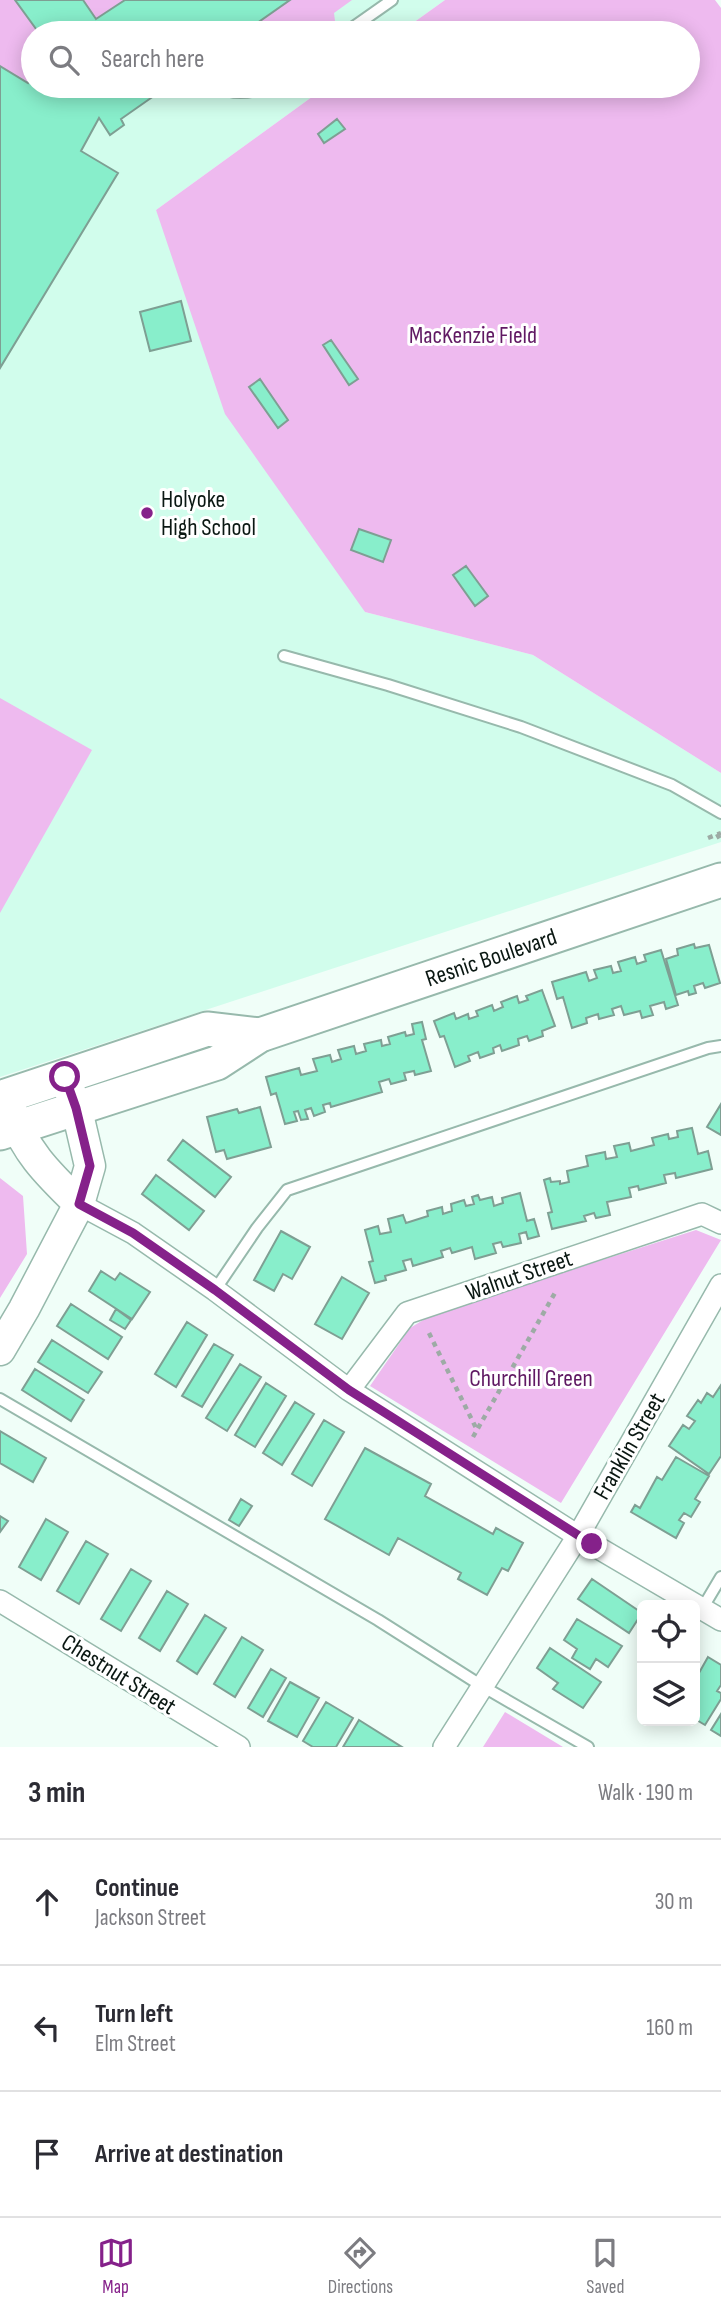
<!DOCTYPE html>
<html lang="en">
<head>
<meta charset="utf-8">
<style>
  body { margin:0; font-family:"Sofia Sans Condensed",sans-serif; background:#f2f2f3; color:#2b2b33 }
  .controls { position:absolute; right:21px; bottom:21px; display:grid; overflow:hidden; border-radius:10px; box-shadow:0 4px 18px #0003 }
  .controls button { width:63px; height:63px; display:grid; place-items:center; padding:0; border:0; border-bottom:2px solid #e1e1e2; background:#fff; color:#2b2b33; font:35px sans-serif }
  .stop { position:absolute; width:21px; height:21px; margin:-16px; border:5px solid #85218a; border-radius:50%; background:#fff }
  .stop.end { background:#85218a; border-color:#fff; box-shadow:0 2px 7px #0008 }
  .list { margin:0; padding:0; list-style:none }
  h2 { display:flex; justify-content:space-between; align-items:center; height:91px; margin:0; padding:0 28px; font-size:30px }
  h2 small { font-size:23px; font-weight:400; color:#7c7c81 }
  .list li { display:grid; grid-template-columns:46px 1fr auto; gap:21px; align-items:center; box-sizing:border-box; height:126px; padding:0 28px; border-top:2px solid #e1e1e2 }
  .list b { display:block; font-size:26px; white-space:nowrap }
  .list p { margin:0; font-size:23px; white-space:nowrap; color:#7c7c81 }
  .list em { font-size:23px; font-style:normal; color:#7c7c81 }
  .icon { flex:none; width:38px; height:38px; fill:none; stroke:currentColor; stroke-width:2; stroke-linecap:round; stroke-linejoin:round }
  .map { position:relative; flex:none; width:721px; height:1747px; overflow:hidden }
  .search { position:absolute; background:#fff; box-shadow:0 4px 18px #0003; left:21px; right:21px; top:21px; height:77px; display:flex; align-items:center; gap:18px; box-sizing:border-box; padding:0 24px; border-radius:38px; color:#7c7c81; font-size:26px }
  .sheet { height:469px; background:#fff }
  nav { display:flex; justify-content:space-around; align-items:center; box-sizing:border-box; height:98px; border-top:2px solid #e1e1e2; background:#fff; font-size:19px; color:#7c7c81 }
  nav a { display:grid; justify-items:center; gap:4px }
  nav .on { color:#85218a }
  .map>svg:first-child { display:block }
  .built { fill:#d1fdec }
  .green { fill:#eebaef }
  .building { fill:#88eecb; stroke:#7e9f93; stroke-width:2 }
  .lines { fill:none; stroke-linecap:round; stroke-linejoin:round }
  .lane-casing { stroke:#97b9ac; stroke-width:14 }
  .street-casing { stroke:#97b9ac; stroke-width:24 }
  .secondary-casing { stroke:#97b9ac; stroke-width:33 }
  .primary-casing { stroke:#97b9ac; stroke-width:37 }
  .path { stroke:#9daba5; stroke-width:4.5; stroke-dasharray:5 5; stroke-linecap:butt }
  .lane { stroke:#fff; stroke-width:10 }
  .street { stroke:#fff; stroke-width:21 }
  .secondary { stroke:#fff; stroke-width:30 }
  .primary { stroke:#fff; stroke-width:33 }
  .route { stroke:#85218a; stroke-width:9 }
  .poi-dot { fill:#85218a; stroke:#fff; stroke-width:2.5 }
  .labels { text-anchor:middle; stroke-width:6; stroke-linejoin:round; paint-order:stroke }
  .park-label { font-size:24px; fill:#601963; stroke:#fff }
  .poi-label { font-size:24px; fill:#0a1712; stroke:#fff; text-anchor:start }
  .street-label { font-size:24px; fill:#0a1712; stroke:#fff }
</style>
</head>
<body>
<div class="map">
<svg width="721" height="1747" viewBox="0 0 721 1747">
  <rect width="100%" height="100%" fill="#f0fef8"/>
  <path class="built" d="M0,0H445L399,33H33V86H327L156,210L365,612L533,655L721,773V842L0,1077Z"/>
  <path class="green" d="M0,0H15L39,33H33V74L28,83L0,66Z
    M83,0H125L96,19Z
    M290,0H352L334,13L335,21L317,33H243Z
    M445,0H715L721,8V773L533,655L365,612L225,414L156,210L327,86H688V33H399Z
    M0,698L92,750L0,913Z
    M0,1178L23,1196L27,1254L0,1298Z
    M696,1230L721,1240L561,1503L370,1386L410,1328L433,1314Z
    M505,1712L563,1747H483Z"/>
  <path class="building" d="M15,0H83L96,19L125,0H290L243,33H39Z
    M0,66L28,83L33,74V86H168L121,119L124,125L110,135L99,118L81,151L118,173L0,368Z
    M337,119L345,129L324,143L318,134Z
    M181,301L191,341L150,351L140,312Z
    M331,340L358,379L349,385L323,345Z
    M260,379L288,420L278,428L249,387Z
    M359,529L391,540L383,562L351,550Z
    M466,566L488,596L475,606L453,575Z
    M694,944L695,948L709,945L720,983L705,988L703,983L694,986L696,993L689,995L688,991L676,995L666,959L678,955L677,949Z
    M661,950L678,1005L666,1009L664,1002L650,1006L653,1015L642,1018L640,1011L624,1015L621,1006L612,1009L614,1015L599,1019L598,1014L586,1018L587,1023L572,1028L563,997L557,999L552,982L586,972L589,981L597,978L594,970L611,966L613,973L621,971L618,962L635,957L637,964L646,961L644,955Z
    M542,990L555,1026L542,1031L543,1036L529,1041L527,1036L518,1039L519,1045L502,1051L500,1045L493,1048L494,1053L480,1058L478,1052L468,1056L470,1061L455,1067L444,1036L440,1037L434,1021L454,1013L456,1019L468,1014L469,1019L478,1016L476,1011L492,1005L494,1011L503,1007L501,1002L517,996L519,1003L528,1000L526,996Z
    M422,1022L426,1039L422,1040L431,1071L415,1075L414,1071L404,1073L406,1080L391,1084L389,1079L379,1082L382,1092L331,1107L330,1103L323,1105L325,1112L314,1116L311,1108L305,1110L308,1119L301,1120L298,1111L294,1112L297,1121L285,1124L276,1093L271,1095L266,1077L299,1068L301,1075L317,1071L313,1059L330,1055L332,1062L341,1059L338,1050L354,1046L356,1054L366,1051L364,1044L381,1040L382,1046L390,1044L388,1037L405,1032L406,1036L414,1034L412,1024Z
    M721,1104V1135L707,1127Z
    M260,1107L271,1147L227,1159L224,1150L216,1152L207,1117L237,1109L239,1113Z
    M692,1128L698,1154L708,1151L712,1169L676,1178L675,1173L664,1175L666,1183L639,1190L638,1186L629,1188L631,1197L607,1202L610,1215L596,1218L594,1213L584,1216L586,1221L552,1229L548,1213L552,1212L544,1180L550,1178L551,1182L560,1181V1184L569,1182L567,1171L588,1166L586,1156L605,1152L606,1159L617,1157L614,1146L629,1143L631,1151L654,1145L652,1138L668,1134L669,1139L678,1137L677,1131Z
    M183,1140L231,1177L215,1197L168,1160Z
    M156,1175L204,1211L189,1230L142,1194Z
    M520,1193L527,1221L534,1219L539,1236L528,1239L526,1232L519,1234L521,1243L503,1247L501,1242L493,1244L496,1253L475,1259L472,1247L452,1253L450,1248L441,1251L443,1257L413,1266L411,1259L403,1261L406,1270L385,1276L386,1280L375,1283L369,1262L373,1261L365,1230L378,1226L380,1234L391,1232L388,1219L403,1215L406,1223L428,1216L427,1211L442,1207L443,1214L452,1211L451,1204L464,1200L466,1206L474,1204L472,1197L478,1195L480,1200L492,1197L494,1206L503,1203L502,1198Z
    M281,1231L310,1247L292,1279L283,1274L274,1291L254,1280Z
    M101,1271L115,1280L120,1273L150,1292L132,1319L89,1291Z
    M342,1277L369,1293L342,1339L315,1324Z
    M71,1304L122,1337L108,1359L57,1326Z
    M116,1309L131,1320L125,1329L110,1320Z
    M187,1322L207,1335L176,1387L155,1374Z
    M52,1340L102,1372L88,1393L38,1362Z
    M214,1344L233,1355L202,1407L182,1396Z
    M240,1364L261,1377L227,1431L206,1418Z
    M35,1369L84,1400L71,1421L22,1390Z
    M266,1383L286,1396L255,1447L235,1435Z
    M721,1385V1456L709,1474L669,1446L683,1425L689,1429L695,1421L687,1416L698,1400L701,1403L707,1393L713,1397Z
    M295,1402L314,1414L282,1465L263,1453Z
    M324,1420L344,1432L312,1486L292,1474Z
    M0,1431L46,1458L33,1482L0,1463Z
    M365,1448L431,1484L425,1496L493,1534L496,1528L523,1543L508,1571L502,1568L487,1595L458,1579L461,1573L398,1538L389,1555L325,1519Z
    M676,1457L709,1476L695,1499L700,1502L691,1517L684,1513L679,1520L684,1523L676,1538L631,1512L635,1505L640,1508L657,1477L662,1480Z
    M241,1499L252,1506L239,1526L229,1520Z
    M0,1516L8,1521L0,1532Z
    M46,1519L68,1532L41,1580L19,1567Z
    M86,1541L108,1554L79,1604L57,1591Z
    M131,1569L151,1581L121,1631L101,1619Z
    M592,1579L642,1613L629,1633L578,1599Z
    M167,1591L188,1604L160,1651L139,1638Z
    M205,1615L226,1628L197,1674L177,1661Z
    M577,1619L622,1646L608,1667L596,1659L590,1669L572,1658L577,1649L564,1640Z
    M242,1637L263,1650L235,1697L214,1684Z
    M550,1648L601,1682L583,1708L553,1689L558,1683L537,1668Z
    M708,1657L721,1665V1685L717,1691L721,1693V1699L705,1725L695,1719V1680Z
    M271,1669L286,1678L263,1717L248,1708Z
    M290,1682L319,1698L297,1737L268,1721Z
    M326,1702L353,1718L336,1747H313L303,1741Z
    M721,1714V1736L711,1730Z
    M359,1720L402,1747H343Z"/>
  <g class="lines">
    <defs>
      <path id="lane" d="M345,33L392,0
        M216,86C233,95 251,93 268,86
        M284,656L388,685L521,727L672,785L721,813
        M215,1290L257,1228L287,1190L708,1048L721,1046
        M0,1399L378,1620L482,1686L588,1747
        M702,1609L721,1577"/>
      <path id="street" d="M79,1204L133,1233L215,1290L349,1390L578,1536L721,1620
        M349,1390L407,1313L702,1214L721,1223
        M0,1601L239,1747
        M444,1747L578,1536L721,1285"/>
      <path id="secondary" d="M10,1106C22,1149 48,1174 79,1204
        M0,1350L24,1309L79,1204L90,1166L80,1123L69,1088"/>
      <g id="primary">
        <path d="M0,1098L207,1029L260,1035"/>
        <path id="s1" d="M0,1133L217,1063L260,1035L721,880"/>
      </g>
    </defs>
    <use href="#lane" class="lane-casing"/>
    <use href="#street" class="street-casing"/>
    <use href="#secondary" class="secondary-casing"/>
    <use href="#primary" class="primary-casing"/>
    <path class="path" d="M717,834L721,841
      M708,838L721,833
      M429,1333L477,1430
      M473,1437L556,1291"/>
    <use href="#lane" class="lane"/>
    <use href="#street" class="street"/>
    <use href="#secondary" class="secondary"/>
    <use href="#primary" class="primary"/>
  </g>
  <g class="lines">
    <path class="route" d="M65,1077L76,1108L90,1166L79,1204L133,1233L215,1290L349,1390L592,1544"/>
  </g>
  <circle class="poi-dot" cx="147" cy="513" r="7"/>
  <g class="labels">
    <g class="park-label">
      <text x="473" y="343">MacKenzie Field</text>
      <text x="531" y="1386">Churchill Green</text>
    </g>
    <g class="poi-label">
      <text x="161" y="507">Holyoke<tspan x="161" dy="28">High School</tspan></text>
    </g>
    <g class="street-label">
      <text dy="8" stroke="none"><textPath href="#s1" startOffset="523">Resnic Boulevard</textPath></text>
      <text transform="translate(519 1275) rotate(-19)" y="8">Walnut Street</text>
      <text transform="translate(629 1446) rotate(-60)" y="8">Franklin Street</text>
      <text transform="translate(119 1674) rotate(32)" y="8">Chestnut Street</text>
    </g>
  </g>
</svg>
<div class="controls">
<button><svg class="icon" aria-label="locate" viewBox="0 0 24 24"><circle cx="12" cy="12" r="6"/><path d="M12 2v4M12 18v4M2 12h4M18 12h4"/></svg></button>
<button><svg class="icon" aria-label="layers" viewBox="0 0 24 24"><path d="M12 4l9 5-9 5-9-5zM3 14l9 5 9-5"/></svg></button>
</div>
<div class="stop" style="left:65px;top:1077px"></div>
<div class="stop end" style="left:592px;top:1544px"></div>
<div class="search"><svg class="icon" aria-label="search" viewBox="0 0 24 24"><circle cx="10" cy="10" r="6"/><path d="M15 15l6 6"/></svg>Search here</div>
</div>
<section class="sheet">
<h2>3 min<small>Walk · 190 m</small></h2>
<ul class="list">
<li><svg class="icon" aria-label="ahead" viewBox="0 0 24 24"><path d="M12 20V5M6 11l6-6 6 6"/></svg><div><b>Continue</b><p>Jackson Street</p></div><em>30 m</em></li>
<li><svg class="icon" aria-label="left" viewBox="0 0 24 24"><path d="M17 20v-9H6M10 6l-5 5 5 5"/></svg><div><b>Turn left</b><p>Elm Street</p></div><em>160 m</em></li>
<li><svg class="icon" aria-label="arrive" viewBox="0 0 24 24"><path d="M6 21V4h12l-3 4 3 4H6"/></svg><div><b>Arrive at destination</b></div></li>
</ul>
</section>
<nav>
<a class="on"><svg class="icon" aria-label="map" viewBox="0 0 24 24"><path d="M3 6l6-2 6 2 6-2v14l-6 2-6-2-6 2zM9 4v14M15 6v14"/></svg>Map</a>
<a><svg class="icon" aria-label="directions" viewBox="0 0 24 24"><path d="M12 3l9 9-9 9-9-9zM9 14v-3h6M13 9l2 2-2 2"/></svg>Directions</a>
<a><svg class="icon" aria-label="saved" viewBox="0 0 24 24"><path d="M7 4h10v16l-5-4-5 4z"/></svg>Saved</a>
</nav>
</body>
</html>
